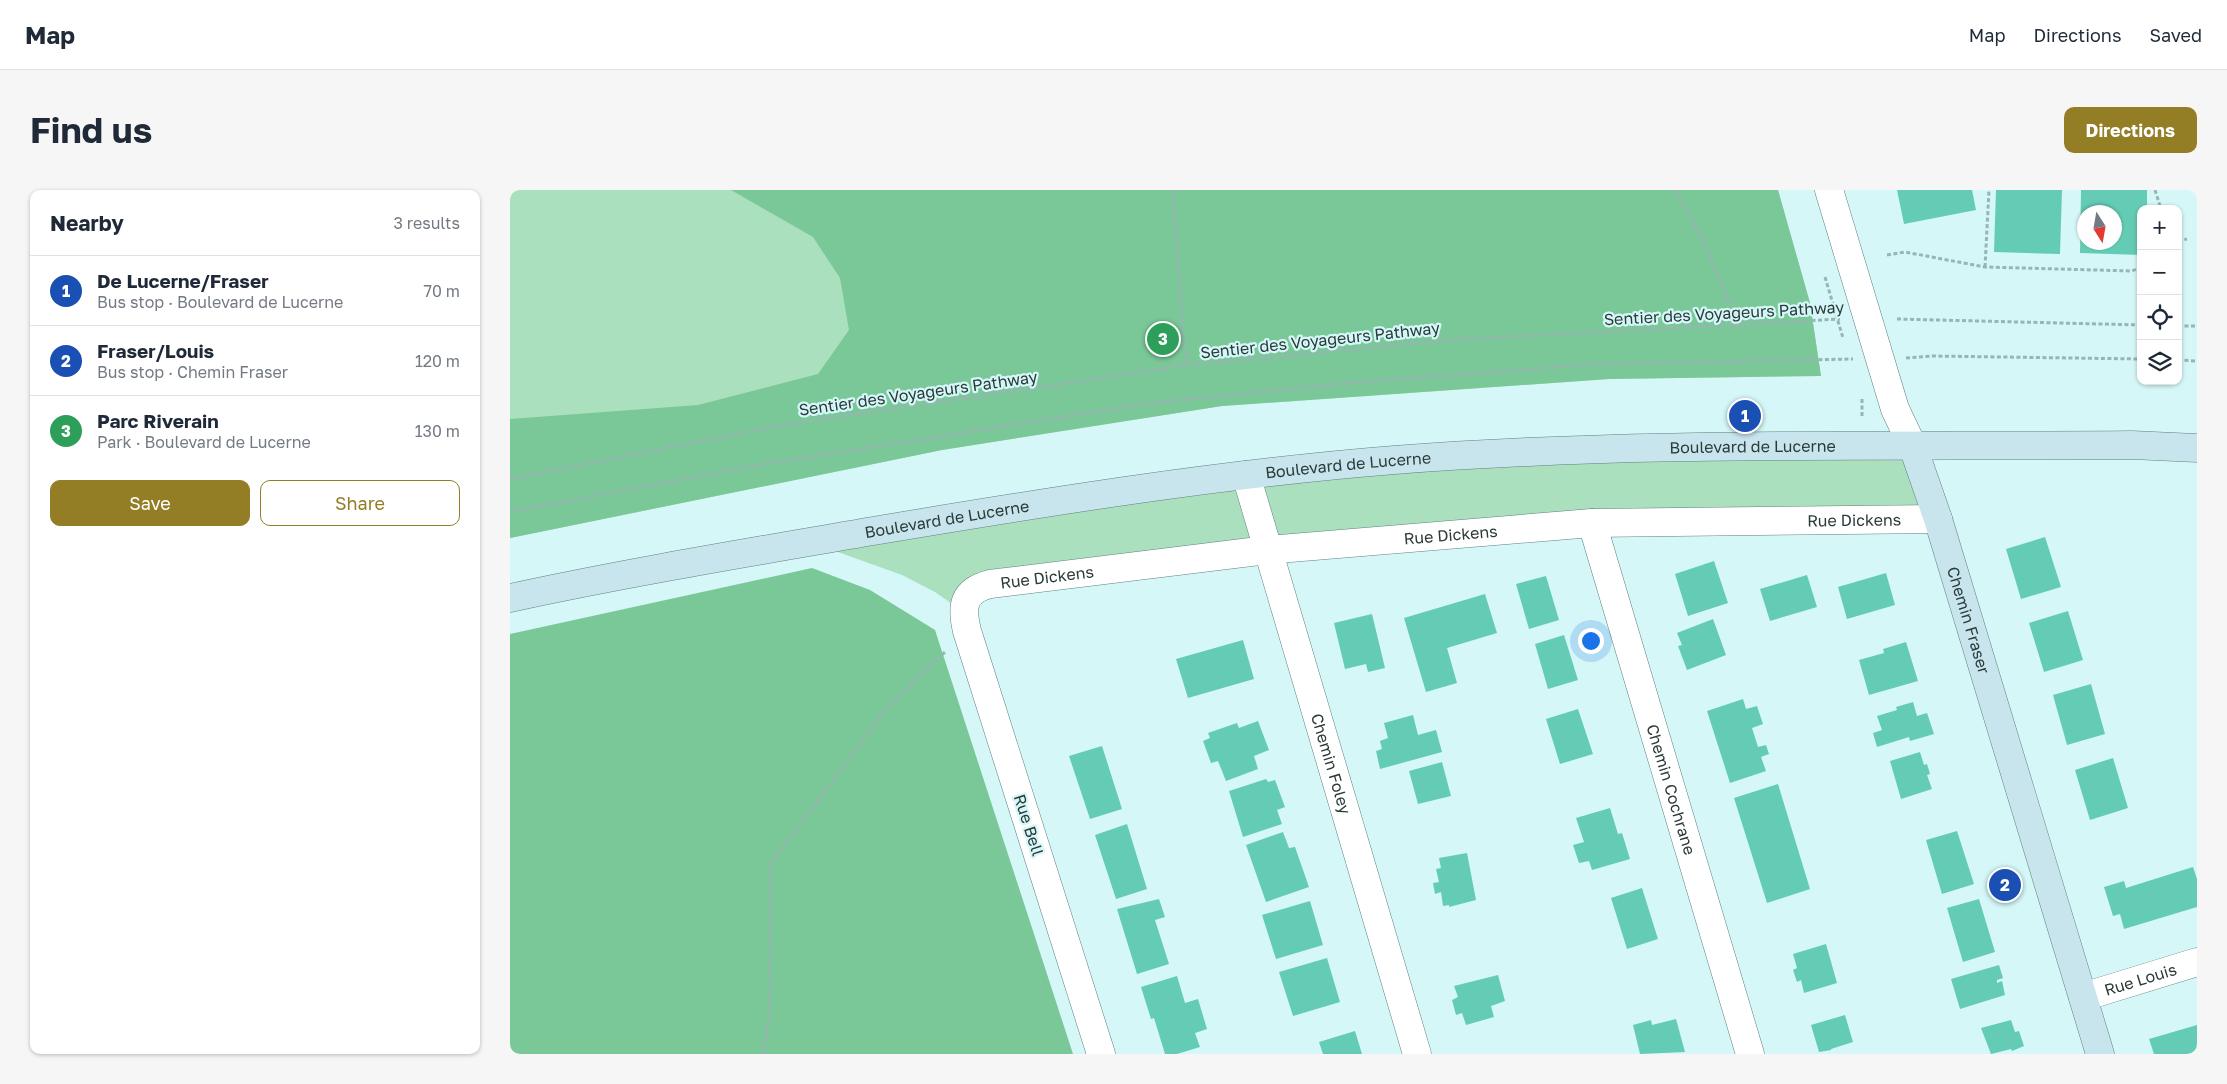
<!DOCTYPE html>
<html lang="en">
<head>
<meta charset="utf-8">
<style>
  body { margin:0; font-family:"Golos Text",sans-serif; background:#f6f6f7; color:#1f2937 }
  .controls { position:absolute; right:15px; top:15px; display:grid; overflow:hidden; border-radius:10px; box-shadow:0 1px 4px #0004 }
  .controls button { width:45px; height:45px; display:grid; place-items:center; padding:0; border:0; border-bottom:1px solid #e0e1e3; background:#fff; color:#1f2937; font:25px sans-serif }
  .compass { position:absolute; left:1567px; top:15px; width:45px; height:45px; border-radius:50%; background:#fff; box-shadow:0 1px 4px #0004; rotate:169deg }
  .you { position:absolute; left:1080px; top:450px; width:18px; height:18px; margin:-12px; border:4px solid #fff; border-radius:50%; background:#1a73e8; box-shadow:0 0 0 8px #1a73e833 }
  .badge { display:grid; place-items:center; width:32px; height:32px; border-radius:50%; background:#937e25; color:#fff; font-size:16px; font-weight:700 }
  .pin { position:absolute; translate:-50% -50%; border:2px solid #fff; box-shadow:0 1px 5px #0006 }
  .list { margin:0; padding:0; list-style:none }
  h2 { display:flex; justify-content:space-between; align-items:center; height:65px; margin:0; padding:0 20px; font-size:21px }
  h2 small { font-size:16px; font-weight:400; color:#747a83 }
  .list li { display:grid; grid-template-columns:32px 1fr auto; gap:15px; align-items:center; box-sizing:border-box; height:70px; padding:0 20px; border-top:1px solid #e0e1e3 }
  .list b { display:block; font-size:19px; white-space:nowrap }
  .list p { margin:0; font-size:16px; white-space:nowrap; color:#747a83 }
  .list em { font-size:16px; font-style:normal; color:#747a83 }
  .actions { display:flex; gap:10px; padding:15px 20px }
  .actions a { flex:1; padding:11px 0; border:1px solid #937e25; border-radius:10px; text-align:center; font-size:18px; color:#937e25 }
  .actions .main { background:#937e25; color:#fff }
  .icon { flex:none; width:28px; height:28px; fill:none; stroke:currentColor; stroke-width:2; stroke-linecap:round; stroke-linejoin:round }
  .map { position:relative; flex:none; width:1687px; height:864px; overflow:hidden; border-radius:10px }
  header { display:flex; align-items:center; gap:30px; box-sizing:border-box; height:70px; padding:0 25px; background:#fff; border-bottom:1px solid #e0e1e3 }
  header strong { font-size:24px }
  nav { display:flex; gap:28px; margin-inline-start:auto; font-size:18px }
  .intro { display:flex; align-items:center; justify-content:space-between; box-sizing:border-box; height:120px; padding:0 30px }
  h1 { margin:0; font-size:35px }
  .button { padding:12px 22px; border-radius:10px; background:#937e25; color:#fff; font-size:18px; font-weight:700 }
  main { display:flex; gap:30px; padding:0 30px }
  aside { flex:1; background:#fff; border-radius:10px; box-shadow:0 1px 4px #0004 }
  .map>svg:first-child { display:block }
  .green { fill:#aae0bd }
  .forest { fill:#7ac898 }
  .building { fill:#64ccb5; fill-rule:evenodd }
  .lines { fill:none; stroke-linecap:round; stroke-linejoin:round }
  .street-casing { stroke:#608080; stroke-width:29 }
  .secondary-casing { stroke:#608080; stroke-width:29 }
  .path { stroke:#99b4b4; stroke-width:3; stroke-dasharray:4 2.5; stroke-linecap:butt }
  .street { stroke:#fff; stroke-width:28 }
  .secondary { stroke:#c8e5ed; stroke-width:28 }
  .labels { text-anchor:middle; stroke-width:4.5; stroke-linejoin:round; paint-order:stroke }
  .street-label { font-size:16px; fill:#2c3a3a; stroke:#d5f7f7 }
</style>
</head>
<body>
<header>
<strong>Map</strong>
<nav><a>Map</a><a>Directions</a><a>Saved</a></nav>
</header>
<div class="intro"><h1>Find us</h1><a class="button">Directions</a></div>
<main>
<aside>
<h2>Nearby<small>3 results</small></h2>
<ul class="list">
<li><span class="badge" style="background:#1a4fb4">1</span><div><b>De Lucerne/Fraser</b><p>Bus stop · Boulevard de Lucerne</p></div><em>70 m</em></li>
<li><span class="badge" style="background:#1a4fb4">2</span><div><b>Fraser/Louis</b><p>Bus stop · Chemin Fraser</p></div><em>120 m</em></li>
<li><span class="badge" style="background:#2e9e5b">3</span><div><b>Parc Riverain</b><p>Park · Boulevard de Lucerne</p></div><em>130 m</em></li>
</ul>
<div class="actions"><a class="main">Save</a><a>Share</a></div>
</aside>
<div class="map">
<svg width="1687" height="864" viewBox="0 0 1687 864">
  <rect width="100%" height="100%" fill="#d5f7f7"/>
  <path class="green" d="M0,0H1268L1300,113L1311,186L1099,189L712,216L432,260L0,348Z
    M1403,257L1428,329L1185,331L480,394L452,421L425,402L392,385L300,352L736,285Z"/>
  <path class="forest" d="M221,0H1268L1300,113L1311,186L1099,189L712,216L432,260L0,348V229L188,215L308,184L339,140L330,88L303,47Z
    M302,378L360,400L425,440L563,864H0V444Z"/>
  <path class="building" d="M1387,0H1462L1466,20L1394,34Z
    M1486,0H1552L1550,64L1484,62Z
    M1571,0H1637V19H1631V65L1570,63ZM1574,22H1604V52H1574Z
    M1535,347L1551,397L1511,409L1496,359Z
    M1204,371L1218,413L1178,426L1165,384Z
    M1376,383L1385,415L1337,429L1328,397Z
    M1297,385L1307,417L1260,431L1250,399Z
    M1036,386L1049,430L1019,439L1006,394Z
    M975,404L987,443L937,458L947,493L916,502L894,428Z
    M1558,421L1573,470L1534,482L1519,433Z
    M862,424L875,478L858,482L856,474L835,479L824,433Z
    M1203,429L1216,465L1177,480L1168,456L1172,455L1167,443Z
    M1054,445L1068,490L1038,499L1025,454Z
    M733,450L744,489L678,508L666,469Z
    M1396,452L1408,491L1359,505L1349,470L1374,463L1373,459Z
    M1581,494L1595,544L1557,555L1543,505Z
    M1233,509L1236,519L1247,516L1253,534L1242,538L1248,557L1256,555L1259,564L1251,567L1256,581L1220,593L1197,521Z
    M1403,512L1407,526L1417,523L1424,544L1400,551L1399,547L1367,557L1363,543L1372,540L1367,526L1387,520L1386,517Z
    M1068,519L1083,564L1050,574L1036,529Z
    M903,525L908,545L926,540L932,562L870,579L866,561L872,559L870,551L878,548L874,533Z
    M748,531L759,560L744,566L748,579L716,591L708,571L701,573L693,551L700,548L698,543L727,533L729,538Z
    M592,556L612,619L580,629L559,566Z
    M1410,562L1414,575L1417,574L1420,584L1417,585L1422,599L1391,609L1380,571Z
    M1603,568L1618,618L1580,630L1565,580Z
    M932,572L941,606L908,614L899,581Z
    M756,589L758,592L765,590L775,617L767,620L772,634L733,647L719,601Z
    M1268,594L1300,699L1257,713L1224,608Z
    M1100,618L1108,644L1112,643L1120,669L1082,680L1079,671L1069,673L1063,655L1074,652L1066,628Z
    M617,634L637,699L606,709L585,645Z
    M1447,641L1464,694L1432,704L1416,650Z
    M773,642L779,658L785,657L799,697L756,712L736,655Z
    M957,663L966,710L939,717V715L933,716L931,702L925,704L923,693L929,692L926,679L931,678L929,668Z
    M1683,677L1687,689V717L1614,739L1610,724L1603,726L1594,697L1614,691L1616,698Z
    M1132,698L1148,749L1117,759L1101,708Z
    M649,709L655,727L645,730L659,774L627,784L607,719Z
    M1469,709L1485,762L1453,772L1437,718Z
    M800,711L813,755L766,769L752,725Z
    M1316,754L1327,793L1294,803L1291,790L1287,792L1283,780L1287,778L1283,764Z
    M817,768L830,812L783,826L769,782Z
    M1489,775L1493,788L1487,790V793L1492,791L1495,805L1450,819L1441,789Z
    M988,785L995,811L981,816L984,827L956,835L952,823L946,825L942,810L948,807L944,796Z
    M667,786L675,813L688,809L697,839L685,843L690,857L667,864H655L644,828L641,829L631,797Z
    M1335,825L1343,852L1321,859V860L1309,862L1301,835Z
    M1166,829L1175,862L1130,864L1123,835L1141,830L1142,835Z
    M1501,830L1505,842L1509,841L1514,856L1502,861L1501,859L1481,864L1471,838Z
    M1687,835V864H1644L1639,849Z
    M845,841L852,864H813L809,852Z"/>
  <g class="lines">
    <defs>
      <g id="street">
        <path d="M1319,0L1385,219L1403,257"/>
        <path id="s1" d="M736,285L907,864"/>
        <path id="s2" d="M1082,333L1240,864"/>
        <path id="s3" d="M1573,807L1687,772"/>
        <path id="s4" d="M591,864L457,441C451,416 453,401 480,394L757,360L1082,333L1428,329"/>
      </g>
      <g id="secondary">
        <path id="s5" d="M1403,257L1428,329L1590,864"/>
        <path id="s6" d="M0,408C120,382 242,362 363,341C536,312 709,284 884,270C1129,251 1376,257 1622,255L1687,258"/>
      </g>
    </defs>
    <use href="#street" class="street-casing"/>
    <use href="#secondary" class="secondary-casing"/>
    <path class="path" d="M663,0L674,156L678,175
      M1166,0L1195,55L1228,135
      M1645,0L1651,19
      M1668,51L1677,49
      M1377,65L1395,62L1475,77L1622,81L1631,77
      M1475,77L1479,0
      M1315,87L1333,148
      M1387,129L1631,135
      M1668,136H1687
      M1396,168L1422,166L1631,169
      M1668,170L1687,171
      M1352,226V207
      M0,289L272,235L678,175L941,150L1330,129
      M0,322L242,276L648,212L861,191L1086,174L1343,169
      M253,864L259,829L261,673L377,518L435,462"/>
    <use href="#street" class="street"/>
    <use href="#secondary" class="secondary"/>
  </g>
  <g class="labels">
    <g class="street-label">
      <text transform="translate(1214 123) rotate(-3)" y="6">Sentier des Voyageurs Pathway</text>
      <text transform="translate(810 150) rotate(-6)" y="6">Sentier des Voyageurs Pathway</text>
      <text transform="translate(408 203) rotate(-8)" y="6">Sentier des Voyageurs Pathway</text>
      <text dy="6" stroke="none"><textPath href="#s6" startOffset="1254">Boulevard de Lucerne</textPath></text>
      <text dy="6" stroke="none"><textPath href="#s6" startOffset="849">Boulevard de Lucerne</textPath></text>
      <text dy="6" stroke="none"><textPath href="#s6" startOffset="444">Boulevard de Lucerne</textPath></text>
      <text dy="6" stroke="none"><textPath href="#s4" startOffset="1372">Rue Dickens</textPath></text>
      <text dy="6" stroke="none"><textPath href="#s4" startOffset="968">Rue Dickens</textPath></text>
      <text dy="6" stroke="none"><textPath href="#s4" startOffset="562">Rue Dickens</textPath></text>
      <text dy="6" stroke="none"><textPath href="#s5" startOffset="182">Chemin Fraser</textPath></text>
      <text dy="6" stroke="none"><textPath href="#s1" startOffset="301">Chemin Foley</textPath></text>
      <text dy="6" stroke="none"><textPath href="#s2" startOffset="278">Chemin Cochrane</textPath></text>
      <text transform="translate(519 635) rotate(72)" y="6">Rue Bell</text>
      <text dy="6" stroke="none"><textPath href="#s3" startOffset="60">Rue Louis</textPath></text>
    </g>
  </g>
</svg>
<div class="controls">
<button>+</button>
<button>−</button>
<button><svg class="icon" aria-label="locate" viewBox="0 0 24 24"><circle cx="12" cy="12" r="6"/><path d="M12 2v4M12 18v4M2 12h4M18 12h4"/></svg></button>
<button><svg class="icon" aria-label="layers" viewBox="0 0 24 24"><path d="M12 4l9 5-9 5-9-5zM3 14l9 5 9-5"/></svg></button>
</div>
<svg class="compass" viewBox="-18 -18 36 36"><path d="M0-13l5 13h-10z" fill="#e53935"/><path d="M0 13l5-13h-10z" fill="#747a83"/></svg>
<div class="you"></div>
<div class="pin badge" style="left:1235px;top:226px;background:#1a4fb4">1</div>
<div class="pin badge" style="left:1495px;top:695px;background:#1a4fb4">2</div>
<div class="pin badge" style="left:653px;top:149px;background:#2e9e5b">3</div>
</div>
</main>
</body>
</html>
